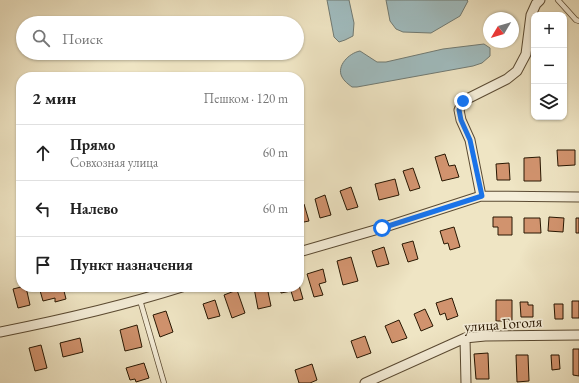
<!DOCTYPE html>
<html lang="ru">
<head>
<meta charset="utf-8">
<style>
  body { margin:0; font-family:"EB Garamond",serif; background:#f6f6f6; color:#222 }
  .controls { position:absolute; right:12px; top:12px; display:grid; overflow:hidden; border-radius:8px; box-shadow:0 1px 3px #0004 }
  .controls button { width:36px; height:36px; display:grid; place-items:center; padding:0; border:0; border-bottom:1px solid #e0e0e0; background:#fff; color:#222; font:20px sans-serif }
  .compass { position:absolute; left:483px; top:12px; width:36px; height:36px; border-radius:50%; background:#fff; box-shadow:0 1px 3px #0004; rotate:232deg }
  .stop { position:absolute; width:12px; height:12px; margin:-9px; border:3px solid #1a73e8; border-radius:50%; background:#fff }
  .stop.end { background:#1a73e8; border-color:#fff; box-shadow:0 1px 4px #0008 }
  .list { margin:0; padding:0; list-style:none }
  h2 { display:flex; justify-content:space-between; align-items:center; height:52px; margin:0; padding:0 16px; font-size:17px }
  h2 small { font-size:13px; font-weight:400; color:#767676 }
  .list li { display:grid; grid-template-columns:26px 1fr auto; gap:12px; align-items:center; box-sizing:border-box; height:56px; padding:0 16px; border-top:1px solid #e0e0e0 }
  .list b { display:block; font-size:15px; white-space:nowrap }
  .list p { margin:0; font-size:13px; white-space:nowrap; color:#767676 }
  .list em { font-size:13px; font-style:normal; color:#767676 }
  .icon { flex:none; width:22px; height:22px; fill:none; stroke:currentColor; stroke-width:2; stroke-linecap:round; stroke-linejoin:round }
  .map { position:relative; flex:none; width:579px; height:383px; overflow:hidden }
  .search { position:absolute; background:#fff; box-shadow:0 1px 3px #0004; left:16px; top:16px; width:288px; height:44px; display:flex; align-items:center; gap:10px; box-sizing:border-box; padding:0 14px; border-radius:22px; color:#767676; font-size:15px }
  .panel { position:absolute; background:#fff; box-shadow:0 1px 3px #0004; left:16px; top:72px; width:288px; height:220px; border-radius:16px }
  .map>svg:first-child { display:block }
  .water { fill:#a0bcbf; stroke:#707a73 }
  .building { fill:#d1936e; stroke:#281702 }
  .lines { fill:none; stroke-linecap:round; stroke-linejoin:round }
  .service-casing { stroke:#5a4a32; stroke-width:6 }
  .minor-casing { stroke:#5a4a32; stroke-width:11 }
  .service { stroke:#f5eed9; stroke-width:4.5 }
  .minor { stroke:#f5eed9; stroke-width:9 }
  .route { stroke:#1a73e8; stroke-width:5 }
  .labels { text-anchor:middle; stroke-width:3.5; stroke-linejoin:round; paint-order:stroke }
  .street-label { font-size:15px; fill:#281702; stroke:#f5eed9 }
</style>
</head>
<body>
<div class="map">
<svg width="579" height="383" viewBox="0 0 579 383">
  <rect width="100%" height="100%" fill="#efe5c4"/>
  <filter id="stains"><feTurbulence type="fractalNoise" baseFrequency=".005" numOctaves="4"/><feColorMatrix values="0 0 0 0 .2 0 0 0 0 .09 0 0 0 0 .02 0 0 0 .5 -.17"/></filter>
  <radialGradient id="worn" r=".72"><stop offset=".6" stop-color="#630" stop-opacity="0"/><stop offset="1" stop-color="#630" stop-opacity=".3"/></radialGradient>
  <path class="water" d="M327,0H349L354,23L353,36L345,40L339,42L334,37Z
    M386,0H467L468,1L460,16L431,33L403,32L396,29L390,21Z
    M484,44L490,48V56L482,63L473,66L357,87H352C348,84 344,81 342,77C336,66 349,53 360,51L377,62H386L443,49Z"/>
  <path class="building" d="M557,150H575V165L558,166Z
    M445,154L449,166L455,165L459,177L442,181L435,157Z
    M540,157L541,181H524V158Z
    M509,163L510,180H497L496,164Z
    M413,168L420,188L410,191L403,171Z
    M395,179L399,195L379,200L375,184Z
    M351,187L358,207L347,210L340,191Z
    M325,195L331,215L320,218L315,199Z
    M304,204L309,221L299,223V205Z
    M493,217H512V235H498V227H493Z
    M549,217L564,218L563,232L548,231Z
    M524,218H540L541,233H524Z
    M576,218H579V233H576Z
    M454,227L460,247L450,250L448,243L444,244L440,231Z
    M413,241L418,259L408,262L402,244Z
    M384,247L389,264L377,267L372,251Z
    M351,257L358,281L343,285L337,261Z
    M323,269L326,282L319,284L323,295L314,297L307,274Z
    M299,285L303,299L294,301L291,291L281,293L280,287H299Z
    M21,287H26L30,305L18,308L13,289Z
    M39,287H63L66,299L55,302V298L43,301Z
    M261,287H267L271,306L258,309L254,288Z
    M237,290L245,313L232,318L224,295Z
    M452,298L458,316L447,320L445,313L440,315L436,303Z
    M215,300L220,316L208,319L203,304Z
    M496,300H512V321H496Z
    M572,301H579V318H572Z
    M520,302H528V305H533V317H521Z
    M554,304H563V319H555Z
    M425,309L433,326L421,331L414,314Z
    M166,311L173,332L160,337L153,315Z
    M399,320L407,338L392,343L385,326Z
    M137,325L142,347L125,351L120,330Z
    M365,336L371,353L357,358L351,341Z
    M80,338L83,352L63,357L60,343Z
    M41,345L47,368L35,371L29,348Z
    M573,349H579V376L573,375Z
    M488,353L489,379H476L474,354Z
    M516,355H528L529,381L517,382Z
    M551,355H559L560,369L552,370Z
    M144,363L149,378L136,382L135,379L130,380L126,368Z
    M312,364L317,380L310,383H299L295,370Z"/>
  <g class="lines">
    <defs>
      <path id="service" d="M558,0L576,20L579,21
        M140,300L164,383"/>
      <path id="minor" d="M481,196L470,140L461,120L459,110L463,101L507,79L517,71L526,54L531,15L536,4L540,0
        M299,252L382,228L481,196L579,197
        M0,332C61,320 122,306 182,287
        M465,338L466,383
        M365,383L465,338L485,336L579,335"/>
    </defs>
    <use href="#service" class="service-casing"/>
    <use href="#minor" class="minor-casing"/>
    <use href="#service" class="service"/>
    <use href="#minor" class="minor"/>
  </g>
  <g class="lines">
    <path class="route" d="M382,228L482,196L470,140L461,120L459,110L463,101"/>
  </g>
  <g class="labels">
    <g class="street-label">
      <text transform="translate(503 324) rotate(-4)" y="5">улица Гоголя</text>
    </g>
  </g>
  <rect width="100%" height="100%" filter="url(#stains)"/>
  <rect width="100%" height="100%" fill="url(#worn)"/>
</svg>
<div class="controls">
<button>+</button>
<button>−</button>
<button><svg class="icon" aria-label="layers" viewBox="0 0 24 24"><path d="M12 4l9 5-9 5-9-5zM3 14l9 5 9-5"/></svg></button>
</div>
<svg class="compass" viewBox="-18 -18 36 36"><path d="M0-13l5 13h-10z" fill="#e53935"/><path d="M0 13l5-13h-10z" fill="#767676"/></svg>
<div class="stop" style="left:382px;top:228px"></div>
<div class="stop end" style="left:463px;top:101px"></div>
<div class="search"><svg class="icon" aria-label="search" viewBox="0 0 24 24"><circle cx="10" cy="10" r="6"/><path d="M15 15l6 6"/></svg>Поиск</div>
<section class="panel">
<h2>2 мин<small>Пешком · 120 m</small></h2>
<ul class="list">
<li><svg class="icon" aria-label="ahead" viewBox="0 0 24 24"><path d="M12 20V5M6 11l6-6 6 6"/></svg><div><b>Прямо</b><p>Совхозная улица</p></div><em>60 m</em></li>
<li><svg class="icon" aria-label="left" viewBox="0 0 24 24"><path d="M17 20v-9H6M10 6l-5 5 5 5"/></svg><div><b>Налево</b></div><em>60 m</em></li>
<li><svg class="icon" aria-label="arrive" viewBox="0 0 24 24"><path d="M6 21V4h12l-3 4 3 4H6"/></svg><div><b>Пункт назначения</b></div></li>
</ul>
</section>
</div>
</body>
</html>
